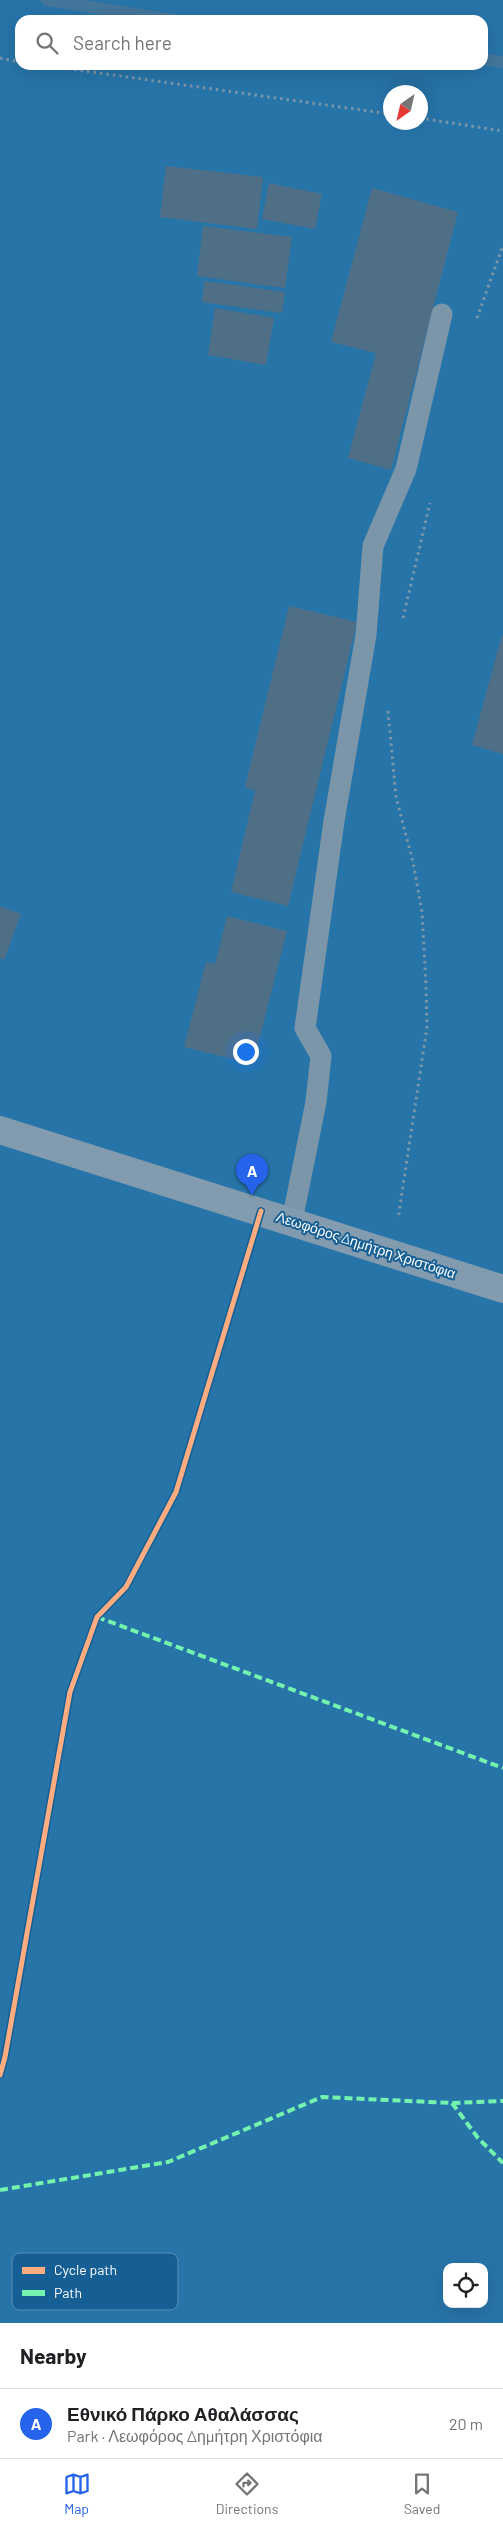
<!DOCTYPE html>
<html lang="en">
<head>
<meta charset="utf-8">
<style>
  body { margin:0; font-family:Barlow,sans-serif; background:#f2f2f2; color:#202124 }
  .controls { position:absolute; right:15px; bottom:15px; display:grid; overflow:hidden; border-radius:10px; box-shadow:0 5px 20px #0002 }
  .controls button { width:45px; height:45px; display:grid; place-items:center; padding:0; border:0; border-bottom:1px solid #e0e0e0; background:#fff; color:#202124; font:25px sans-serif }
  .compass { position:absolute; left:383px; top:85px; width:45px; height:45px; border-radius:50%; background:#fff; box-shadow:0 5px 20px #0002; rotate:214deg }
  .you { position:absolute; left:245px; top:1051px; width:18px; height:18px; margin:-12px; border:4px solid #fff; border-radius:50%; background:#1a73e8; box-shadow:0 0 0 8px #1a73e833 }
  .badge { display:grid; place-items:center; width:32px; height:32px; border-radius:50%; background:#2563eb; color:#fff; font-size:16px; font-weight:700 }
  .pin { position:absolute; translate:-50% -41px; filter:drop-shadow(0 1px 2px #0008) }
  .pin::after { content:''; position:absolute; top:26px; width:18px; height:15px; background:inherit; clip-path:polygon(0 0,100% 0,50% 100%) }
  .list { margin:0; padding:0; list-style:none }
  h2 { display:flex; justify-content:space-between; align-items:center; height:65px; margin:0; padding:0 20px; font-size:21px }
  h2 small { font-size:16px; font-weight:400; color:#757577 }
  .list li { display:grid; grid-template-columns:32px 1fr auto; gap:15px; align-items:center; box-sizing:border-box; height:70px; padding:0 20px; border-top:1px solid #e0e0e0 }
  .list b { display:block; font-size:19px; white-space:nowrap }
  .list p { margin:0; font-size:16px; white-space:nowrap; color:#757577 }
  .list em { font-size:16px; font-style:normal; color:#757577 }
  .icon { flex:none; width:28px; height:28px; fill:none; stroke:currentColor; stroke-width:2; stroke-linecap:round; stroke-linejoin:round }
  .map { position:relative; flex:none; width:503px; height:2323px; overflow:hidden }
  .search { position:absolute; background:#fff; box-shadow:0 5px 20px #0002; left:15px; right:15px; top:15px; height:55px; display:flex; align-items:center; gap:12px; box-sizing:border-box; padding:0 18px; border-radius:15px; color:#757577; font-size:19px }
  .sheet { height:135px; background:#fff }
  nav { display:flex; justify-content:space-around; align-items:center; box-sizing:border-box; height:70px; border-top:1px solid #e0e0e0; background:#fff; font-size:14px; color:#757577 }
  nav a { display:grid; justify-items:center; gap:2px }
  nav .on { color:#2563eb }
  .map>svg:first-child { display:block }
  .green { fill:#2774a9; fill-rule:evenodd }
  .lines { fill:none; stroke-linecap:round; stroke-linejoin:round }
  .stream { stroke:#44769b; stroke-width:12 }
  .building { fill:#4f6f86 }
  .path { stroke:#7b96a9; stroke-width:3; stroke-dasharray:2.5 4; stroke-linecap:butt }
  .lane { stroke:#7b96a9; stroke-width:21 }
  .secondary { stroke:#829bae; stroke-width:28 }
  .quiet { stroke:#73f3ae; stroke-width:4; stroke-dasharray:8 4; stroke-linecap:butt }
  .cycleway-casing { stroke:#155f94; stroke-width:8 }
  .cycleway { stroke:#ffac80; stroke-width:5 }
  .labels { text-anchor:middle; stroke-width:4; stroke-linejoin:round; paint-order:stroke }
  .street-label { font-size:14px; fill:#fff; stroke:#155f94 }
  .key { fill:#155f94; stroke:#5b8fb4; stroke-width:1 }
  .key-label { font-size:14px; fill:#fff }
</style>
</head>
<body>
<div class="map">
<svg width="503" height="2323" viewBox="0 0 503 2323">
  <rect width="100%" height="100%" fill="#325a77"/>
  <path class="green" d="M0,0H503V2323H0ZM20,20H483V65H20ZM390,92H420V122H390ZM447,2267H484V2304H447Z"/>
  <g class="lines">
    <path class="stream" d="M47,0L173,20
      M483,59L503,62"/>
  </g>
  <path class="building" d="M166,166L263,177L257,229L160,217Z
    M269,183L322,194L315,229L262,219Z
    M372,188L458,212L391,470L348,458L376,353L331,342Z
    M203,226L292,237L285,288L197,276Z
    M204,281L285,292L282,313L202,302Z
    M215,308L274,318L266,365L208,355Z
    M289,606L357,622L288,906L231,892L255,791L245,787Z
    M502,635H503V754L472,745Z
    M0,906L21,914L4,960L0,958Z
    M227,916L287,931L253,1064L184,1047L206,962L215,964Z"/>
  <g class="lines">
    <path class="path" d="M0,58L20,62
      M42,65L390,114
      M420,118L503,131
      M477,318L503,245
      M403,618L430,503
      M388,711L396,797L413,862L422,912L426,985L427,1027L398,1219"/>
    <path class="lane" d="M292,1221L316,1102L321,1056L305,1028L334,821L366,635L373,546L406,469L442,314"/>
    <path class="secondary" d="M0,1130L503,1289"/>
    <path class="quiet" d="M97,1617L503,1768
      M452,2103L478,2138L503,2163
      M0,2190L168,2162L322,2097L452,2103L503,2101"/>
    <defs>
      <path id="cycleway" d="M0,2075L5,2057L70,1692L97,1617L126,1587L176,1492L261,1211"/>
    </defs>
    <use href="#cycleway" class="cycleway-casing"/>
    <use href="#cycleway" class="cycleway"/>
  </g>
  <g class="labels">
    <g class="street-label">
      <text transform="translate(366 1245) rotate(18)" y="5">Λεωφόρος Δημήτρη Χριστόφια</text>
    </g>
  </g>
  <rect x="12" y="2253" width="166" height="57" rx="8" class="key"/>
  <rect x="22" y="2267" width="23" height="7" fill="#ffac80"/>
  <rect x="22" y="2290" width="23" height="6" fill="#73f3ae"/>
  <g class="key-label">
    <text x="54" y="2275">Cycle path</text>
    <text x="54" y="2298">Path</text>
  </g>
</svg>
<div class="controls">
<button><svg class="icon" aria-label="locate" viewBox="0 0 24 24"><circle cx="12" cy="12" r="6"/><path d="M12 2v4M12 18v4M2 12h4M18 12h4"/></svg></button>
</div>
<svg class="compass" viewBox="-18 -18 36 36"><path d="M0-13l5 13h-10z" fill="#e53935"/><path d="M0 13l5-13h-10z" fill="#757577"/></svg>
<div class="you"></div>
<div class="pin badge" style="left:252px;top:1195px">A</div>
<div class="search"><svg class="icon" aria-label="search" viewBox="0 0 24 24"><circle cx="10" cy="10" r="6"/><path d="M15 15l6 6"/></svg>Search here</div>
</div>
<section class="sheet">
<h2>Nearby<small></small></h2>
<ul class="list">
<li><span class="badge">A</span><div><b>Εθνικό Πάρκο Αθαλάσσας</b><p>Park · Λεωφόρος Δημήτρη Χριστόφια</p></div><em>20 m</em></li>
</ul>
</section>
<nav>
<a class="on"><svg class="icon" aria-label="map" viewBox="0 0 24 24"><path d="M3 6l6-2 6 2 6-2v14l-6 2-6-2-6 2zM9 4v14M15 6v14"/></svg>Map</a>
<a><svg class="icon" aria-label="directions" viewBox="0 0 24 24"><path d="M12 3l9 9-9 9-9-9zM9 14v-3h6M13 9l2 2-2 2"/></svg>Directions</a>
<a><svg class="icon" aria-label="saved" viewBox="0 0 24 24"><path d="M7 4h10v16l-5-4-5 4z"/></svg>Saved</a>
</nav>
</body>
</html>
